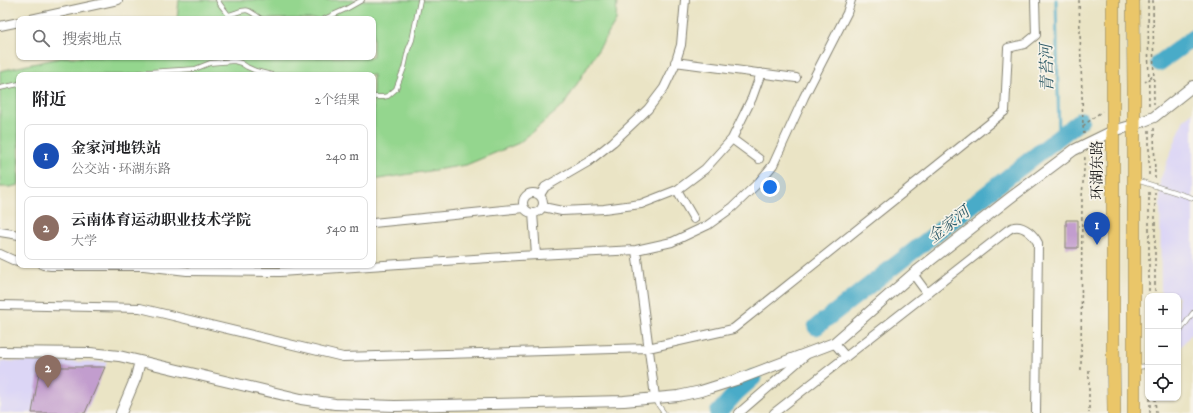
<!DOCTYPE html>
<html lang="zh">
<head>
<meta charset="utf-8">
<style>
  body { margin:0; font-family:"IM FELL DW Pica","Noto Serif SC",serif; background:#f2f2f2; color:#202124 }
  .controls { position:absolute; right:12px; bottom:12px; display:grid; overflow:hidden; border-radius:8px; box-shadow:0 1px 3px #0004 }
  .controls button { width:36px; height:36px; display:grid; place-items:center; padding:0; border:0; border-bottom:1px solid #e0e0e0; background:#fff; color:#202124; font:20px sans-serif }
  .you { position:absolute; left:770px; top:187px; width:14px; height:14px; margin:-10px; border:3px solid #fff; border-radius:50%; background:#1a73e8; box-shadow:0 0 0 6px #1a73e833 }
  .badge { display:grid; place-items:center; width:26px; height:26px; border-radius:50%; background:#d1495b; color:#fff; font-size:13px; font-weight:700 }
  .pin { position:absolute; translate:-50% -33px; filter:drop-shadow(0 1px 2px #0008) }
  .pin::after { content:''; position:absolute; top:21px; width:14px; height:12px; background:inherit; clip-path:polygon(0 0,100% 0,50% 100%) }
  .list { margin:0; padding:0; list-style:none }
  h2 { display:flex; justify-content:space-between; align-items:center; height:52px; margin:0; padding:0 16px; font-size:17px }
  h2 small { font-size:13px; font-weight:400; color:#757577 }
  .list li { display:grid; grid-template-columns:26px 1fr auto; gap:12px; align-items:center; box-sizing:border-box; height:64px; margin:0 8px 8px; padding:0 8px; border:1px solid #e0e0e0; border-radius:8px }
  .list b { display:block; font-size:15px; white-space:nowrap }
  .list p { margin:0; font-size:13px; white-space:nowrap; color:#757577 }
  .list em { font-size:13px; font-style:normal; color:#757577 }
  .icon { flex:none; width:22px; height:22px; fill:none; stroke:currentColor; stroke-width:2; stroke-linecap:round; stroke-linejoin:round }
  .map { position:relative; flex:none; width:1193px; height:413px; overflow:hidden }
  .search { position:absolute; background:#fff; box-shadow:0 1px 3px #0004; left:16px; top:16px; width:360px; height:44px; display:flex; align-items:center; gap:10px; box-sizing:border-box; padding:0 14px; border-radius:8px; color:#757577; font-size:15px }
  .panel { position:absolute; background:#fff; box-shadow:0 1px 3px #0004; left:16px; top:72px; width:360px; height:196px; border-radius:8px }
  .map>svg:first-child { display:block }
  .built { fill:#dcd6f6 }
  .green { fill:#94d68e; stroke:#587955 }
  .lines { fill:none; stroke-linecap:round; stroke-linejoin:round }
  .stream { stroke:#49abc8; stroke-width:3 }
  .river { stroke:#49abc8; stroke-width:17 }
  .building { fill:#c29dce }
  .service-casing { stroke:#838070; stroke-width:5.5 }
  .minor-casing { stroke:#838070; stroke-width:10 }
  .tertiary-casing { stroke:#838070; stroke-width:12 }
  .primary-casing { stroke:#838070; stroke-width:14 }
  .path { stroke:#838070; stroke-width:1.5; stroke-dasharray:3 3; stroke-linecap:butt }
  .service { stroke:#fff; stroke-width:4 }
  .minor { stroke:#fff; stroke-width:8 }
  .tertiary { stroke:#fff; stroke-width:10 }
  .primary { stroke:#eac669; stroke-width:13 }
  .labels { text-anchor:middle; stroke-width:3.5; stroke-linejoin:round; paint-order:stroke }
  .street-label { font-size:15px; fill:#1c1c1c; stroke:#f7f3e8 }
  .water-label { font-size:16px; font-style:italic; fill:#305c69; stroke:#f7f3e8 }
</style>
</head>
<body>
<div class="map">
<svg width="1193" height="413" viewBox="0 0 1193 413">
  <rect width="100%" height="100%" fill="#f7f3e8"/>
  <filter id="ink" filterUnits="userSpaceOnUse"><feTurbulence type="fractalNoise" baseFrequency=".025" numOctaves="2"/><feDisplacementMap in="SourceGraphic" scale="8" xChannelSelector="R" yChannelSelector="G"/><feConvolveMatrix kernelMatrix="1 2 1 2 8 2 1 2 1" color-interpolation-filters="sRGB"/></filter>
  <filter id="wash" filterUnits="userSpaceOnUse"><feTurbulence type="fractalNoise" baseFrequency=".012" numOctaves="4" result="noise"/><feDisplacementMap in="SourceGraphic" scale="16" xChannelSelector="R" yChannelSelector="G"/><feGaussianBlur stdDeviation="0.9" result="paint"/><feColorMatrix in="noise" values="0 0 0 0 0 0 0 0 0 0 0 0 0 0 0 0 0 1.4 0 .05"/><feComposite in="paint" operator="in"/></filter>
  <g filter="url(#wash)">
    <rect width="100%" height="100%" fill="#eae4c5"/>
    <path class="built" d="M1193,112V332L1178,350V296H1161L1160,180L1184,119Z
      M0,361L107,362L86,413H0Z"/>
    <path class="green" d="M179,0H617L616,21L564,105L519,143L466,165L373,180V75H19V185L10,187H0V71L64,57H373V19H177Z"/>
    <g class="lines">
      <path class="stream" d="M1056,0L1059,137"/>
      <path class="river" d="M1159,63L1193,38
        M816,327L1081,120
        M718,413L736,393L753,378"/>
    </g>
    <g id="blocks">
      <path class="building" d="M1066,220H1078V248H1066Z
        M40,367H105L85,413H32Z"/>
    </g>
  </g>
  <g filter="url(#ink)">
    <use href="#blocks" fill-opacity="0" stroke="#838070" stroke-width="1"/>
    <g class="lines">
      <defs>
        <path id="service" d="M218,0C220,7 228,11 230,19
          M229,15C248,9 245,7 261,19
          M324,19L346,9L362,0
          M126,75L147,72L195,69L210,63L234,61L241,63L247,67L256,71L272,75
          M0,88L19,84
          M373,97H383L388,96L396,89L404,68L408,50L412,40L420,0
          M1136,180L1193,198
          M1178,334L1193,313
          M1137,367L1148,366
          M655,398L659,406L664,413"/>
        <path id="minor" d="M31,19L118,0
          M0,26L19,22
          M675,62L796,78
          M732,139L759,159
          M677,190L694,219
          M523 203a10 10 0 1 1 20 0a10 10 0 1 1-20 0Z
          M540,195L545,187L588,162L613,142L648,109L664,88L674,67L681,45L685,0
          M543,207L562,211L604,209L641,204L677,190L705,169L732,139L752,98L761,73
          M533,213L536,255
          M373,223L524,208
          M0,232L19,235
          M636,250L655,397
          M0,254L13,260L19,261
          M43,265L51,266H144L187,271L280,272L518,256L636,250L672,242L708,225L733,207L759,182L773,165L804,97L847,13L851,0
          M913,274L927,293
          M0,305L140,308L343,357L648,348L733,329L1005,111L1008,48L1025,44L1036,35L1035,0
          M834,343L846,357
          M739,413L806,355
          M774,413L1008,230C1010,229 1012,227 1014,227C1024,225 1034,235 1038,243L1036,413"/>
        <path id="tertiary" d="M0,352L90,353L119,356L301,399L335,404L395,406L624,401L678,396L701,391L739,379L834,343L913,274L1010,198L1074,150L1113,131L1134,125L1154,117L1193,86
          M121,413L136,377L140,361"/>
        <path id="primary" d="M1113,0V348L1114,413
          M1133,0L1134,88V413"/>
      </defs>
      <use href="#service" class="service-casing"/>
      <use href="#minor" class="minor-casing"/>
      <use href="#tertiary" class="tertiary-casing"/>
      <use href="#primary" class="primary-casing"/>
      <path class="path" d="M1079,0L1083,126L1084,134
        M1148,0L1149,108
        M1153,0L1154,104
        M1145,82L1154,75
        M1083,126L1102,111
        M1154,128L1155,178
        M1149,130V178
        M1149,192V296
        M1155,192V296
        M1081,370L1082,197L1085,156
        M1089,370V413
        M1150,398V413
        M1155,398L1156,413"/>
      <use href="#service" class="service"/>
      <use href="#minor" class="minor"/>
      <use href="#tertiary" class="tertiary"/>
      <use href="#primary" class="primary"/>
    </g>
  </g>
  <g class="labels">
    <g class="street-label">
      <text transform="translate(1097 170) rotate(-90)" y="5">环湖东路</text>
    </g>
    <g class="water-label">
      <text transform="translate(1046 68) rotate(-91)" y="6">青苔河</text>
      <text transform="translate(948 224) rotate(-38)" y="6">金家河</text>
    </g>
  </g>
</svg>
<div class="controls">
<button>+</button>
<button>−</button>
<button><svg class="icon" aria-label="locate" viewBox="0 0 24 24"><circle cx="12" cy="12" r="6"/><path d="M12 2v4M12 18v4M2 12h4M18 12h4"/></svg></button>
</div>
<div class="you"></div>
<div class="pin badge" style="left:1097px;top:245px;background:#1a4fb4">1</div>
<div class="pin badge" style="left:48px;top:388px;background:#8d6e63">2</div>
<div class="search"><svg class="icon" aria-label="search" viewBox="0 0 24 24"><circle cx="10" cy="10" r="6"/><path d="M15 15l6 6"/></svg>搜索地点</div>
<section class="panel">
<h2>附近<small>2个结果</small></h2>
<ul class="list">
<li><span class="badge" style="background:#1a4fb4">1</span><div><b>金家河地铁站</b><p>公交站 · 环湖东路</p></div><em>240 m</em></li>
<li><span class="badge" style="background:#8d6e63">2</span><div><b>云南体育运动职业技术学院</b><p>大学</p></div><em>540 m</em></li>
</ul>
</section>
</div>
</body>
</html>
